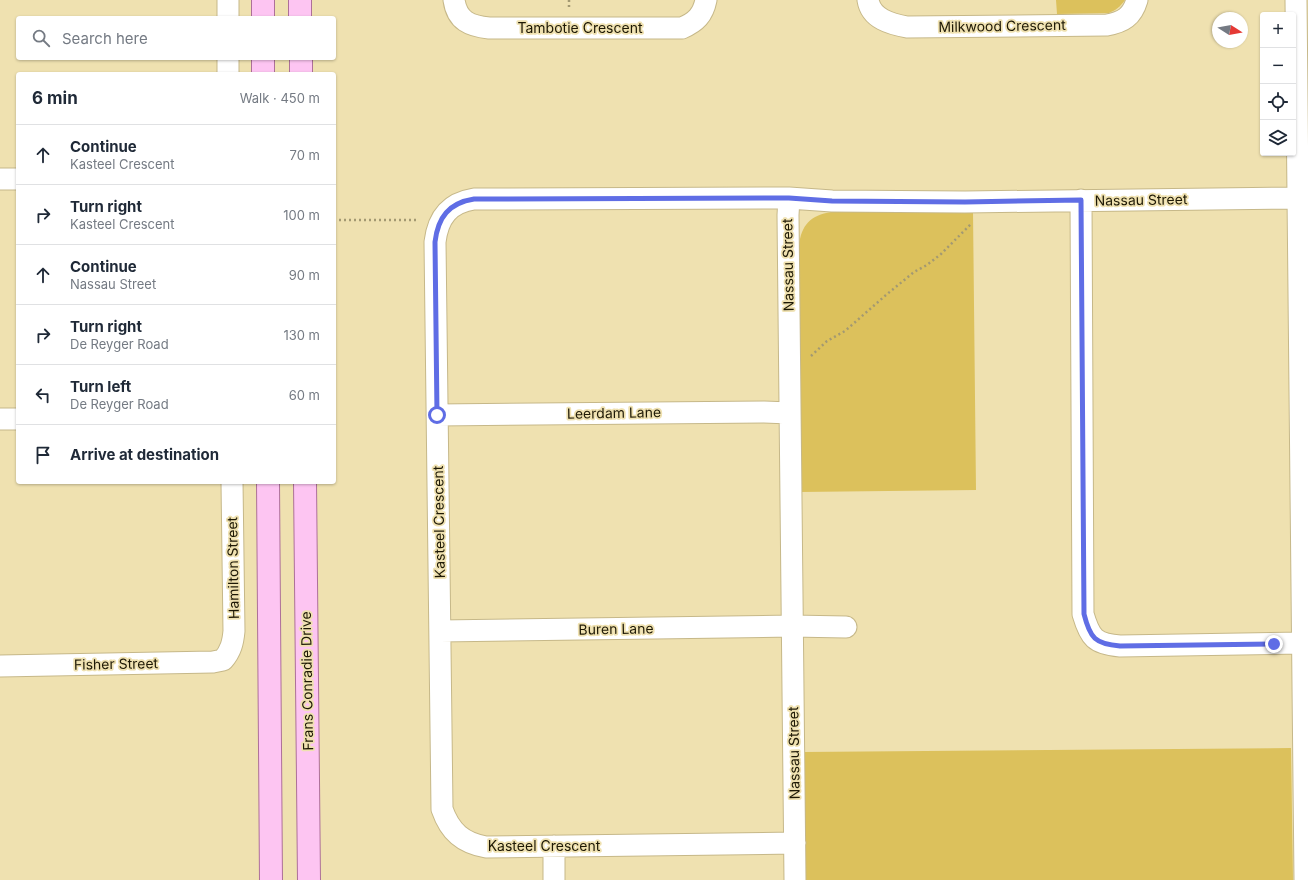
<!DOCTYPE html>
<html lang="en">
<head>
<meta charset="utf-8">
<style>
  body { margin:0; font-family:Inter,sans-serif; background:#f2f2f3; color:#1f2937 }
  .controls { position:absolute; right:12px; top:12px; display:grid; overflow:hidden; border-radius:4px; box-shadow:0 1px 3px #0004 }
  .controls button { width:36px; height:36px; display:grid; place-items:center; padding:0; border:0; border-bottom:1px solid #e0e1e3; background:#fff; color:#1f2937; font:20px sans-serif }
  .compass { position:absolute; left:1212px; top:12px; width:36px; height:36px; border-radius:50%; background:#fff; box-shadow:0 1px 3px #0004; rotate:101deg }
  .stop { position:absolute; width:12px; height:12px; margin:-9px; border:3px solid #5f6de5; border-radius:50%; background:#fff }
  .stop.end { background:#5f6de5; border-color:#fff; box-shadow:0 1px 4px #0008 }
  .list { margin:0; padding:0; list-style:none }
  h2 { display:flex; justify-content:space-between; align-items:center; height:52px; margin:0; padding:0 16px; font-size:17px }
  h2 small { font-size:13px; font-weight:400; color:#747a83 }
  .list li { display:grid; grid-template-columns:26px 1fr auto; gap:12px; align-items:center; box-sizing:border-box; height:60px; padding:0 16px; border-top:1px solid #e0e1e3 }
  .list b { display:block; font-size:15px; white-space:nowrap }
  .list p { margin:0; font-size:13px; white-space:nowrap; color:#747a83 }
  .list em { font-size:13px; font-style:normal; color:#747a83 }
  .icon { flex:none; width:22px; height:22px; fill:none; stroke:currentColor; stroke-width:2; stroke-linecap:round; stroke-linejoin:round }
  .map { position:relative; flex:none; width:1308px; height:880px; overflow:hidden }
  .search { position:absolute; background:#fff; box-shadow:0 1px 3px #0004; left:16px; top:16px; width:320px; height:44px; display:flex; align-items:center; gap:10px; box-sizing:border-box; padding:0 14px; border-radius:4px; color:#747a83; font-size:15px }
  .panel { position:absolute; background:#fff; box-shadow:0 1px 3px #0004; left:16px; top:72px; width:320px; height:412px; border-radius:4px }
  .map>svg:first-child { display:block }
  .green { fill:#dcc15c }
  .lines { fill:none; stroke-linecap:round; stroke-linejoin:round }
  .minor-casing { stroke:#c6b889; stroke-width:23 }
  .major-casing { stroke:#ad7099; stroke-width:24 }
  .path { stroke:#a39972; stroke-width:2.5; stroke-dasharray:2 3; stroke-linecap:butt }
  .minor { stroke:#fff; stroke-width:21 }
  .major { stroke:#fdc5f2; stroke-width:22 }
  .route { stroke:#5f6de5; stroke-width:5 }
  .labels { text-anchor:middle; stroke-width:3.5; stroke-linejoin:round; paint-order:stroke }
  .street-label { font-size:14px; fill:#1d1805; stroke:#efe1b0 }
</style>
</head>
<body>
<div class="map">
<svg width="1308" height="880" viewBox="0 0 1308 880">
  <rect width="100%" height="100%" fill="#efe1b0"/>
  <path class="green" d="M1056,0H1125C1120,7 1116,10 1109,13L1057,14Z
    M973,211L976,490L800,492L799,246C801,225 811,215 831,212Z
    M1291,748L1293,880H805L803,752Z"/>
  <g class="lines">
    <defs>
      <path id="minor" d="M228,0V18
        M454,0C457,21 470,26 489,28H682C696,22 703,15 706,0
        M868,0C871,19 891,24 907,27L1107,25C1123,22 1132,17 1137,0
        M1296,0L1305,880
        M228,58V74
        M0,179H18
        M789,198L474,199C449,203 438,217 435,242L442,809C450,832 463,843 486,847L795,843
        M1081,200L1083,614C1090,638 1095,644 1120,646L1302,643
        M437,415L764,412L790,413
        M0,419H18
        M440,631L792,626L846,627
        M0,666L213,662L223,660C231,651 233,642 234,631L232,482
        M554,846V880
        M795,880L788,215L789,198L832,201L965,202L1298,198L1308,199"/>
      <path id="major" d="M263,0V18
        M300,0V18
        M263,58V74
        M301,58V74
        M268,482L271,880
        M305,482L309,880"/>
    </defs>
    <use href="#minor" class="minor-casing"/>
    <use href="#major" class="major-casing"/>
    <path class="path" d="M569,0V7
      M334,220H419
      M811,356L827,341L845,331L886,295L914,272L927,265L941,254L971,224"/>
    <use href="#minor" class="minor"/>
    <use href="#major" class="major"/>
  </g>
  <g class="lines">
    <path class="route" d="M437,415L435,242C438,217 449,203 474,199L789,198L832,201L965,202L1081,200L1084,614C1090,638 1095,644 1120,646L1274,644"/>
  </g>
  <g class="labels">
    <g class="street-label">
      <text transform="translate(1002 26) rotate(-1)" y="5">Milkwood Crescent</text>
      <text x="580" y="33">Tambotie Crescent</text>
      <text transform="translate(1141 200) rotate(-1)" y="5">Nassau Street</text>
      <text transform="translate(788 265) rotate(-91)" y="5">Nassau Street</text>
      <text transform="translate(614 413) rotate(-1)" y="5">Leerdam Lane</text>
      <text transform="translate(439 522) rotate(-91)" y="5">Kasteel Crescent</text>
      <text transform="translate(233 568) rotate(-91)" y="5">Hamilton Street</text>
      <text transform="translate(616 629) rotate(-1)" y="5">Buren Lane</text>
      <text transform="translate(116 664) rotate(-1)" y="5">Fisher Street</text>
      <text transform="translate(307 681) rotate(-91)" y="5">Frans Conradie Drive</text>
      <text transform="translate(794 753) rotate(-91)" y="5">Nassau Street</text>
      <text x="544" y="851">Kasteel Crescent</text>
    </g>
  </g>
</svg>
<div class="controls">
<button>+</button>
<button>−</button>
<button><svg class="icon" aria-label="locate" viewBox="0 0 24 24"><circle cx="12" cy="12" r="6"/><path d="M12 2v4M12 18v4M2 12h4M18 12h4"/></svg></button>
<button><svg class="icon" aria-label="layers" viewBox="0 0 24 24"><path d="M12 4l9 5-9 5-9-5zM3 14l9 5 9-5"/></svg></button>
</div>
<svg class="compass" viewBox="-18 -18 36 36"><path d="M0-13l5 13h-10z" fill="#e53935"/><path d="M0 13l5-13h-10z" fill="#747a83"/></svg>
<div class="stop" style="left:437px;top:415px"></div>
<div class="stop end" style="left:1274px;top:644px"></div>
<div class="search"><svg class="icon" aria-label="search" viewBox="0 0 24 24"><circle cx="10" cy="10" r="6"/><path d="M15 15l6 6"/></svg>Search here</div>
<section class="panel">
<h2>6 min<small>Walk · 450 m</small></h2>
<ul class="list">
<li><svg class="icon" aria-label="ahead" viewBox="0 0 24 24"><path d="M12 20V5M6 11l6-6 6 6"/></svg><div><b>Continue</b><p>Kasteel Crescent</p></div><em>70 m</em></li>
<li><svg class="icon" aria-label="right" viewBox="0 0 24 24"><path d="M7 20v-9h11M14 6l5 5-5 5"/></svg><div><b>Turn right</b><p>Kasteel Crescent</p></div><em>100 m</em></li>
<li><svg class="icon" aria-label="ahead" viewBox="0 0 24 24"><path d="M12 20V5M6 11l6-6 6 6"/></svg><div><b>Continue</b><p>Nassau Street</p></div><em>90 m</em></li>
<li><svg class="icon" aria-label="right" viewBox="0 0 24 24"><path d="M7 20v-9h11M14 6l5 5-5 5"/></svg><div><b>Turn right</b><p>De Reyger Road</p></div><em>130 m</em></li>
<li><svg class="icon" aria-label="left" viewBox="0 0 24 24"><path d="M17 20v-9H6M10 6l-5 5 5 5"/></svg><div><b>Turn left</b><p>De Reyger Road</p></div><em>60 m</em></li>
<li><svg class="icon" aria-label="arrive" viewBox="0 0 24 24"><path d="M6 21V4h12l-3 4 3 4H6"/></svg><div><b>Arrive at destination</b></div></li>
</ul>
</section>
</div>
</body>
</html>
